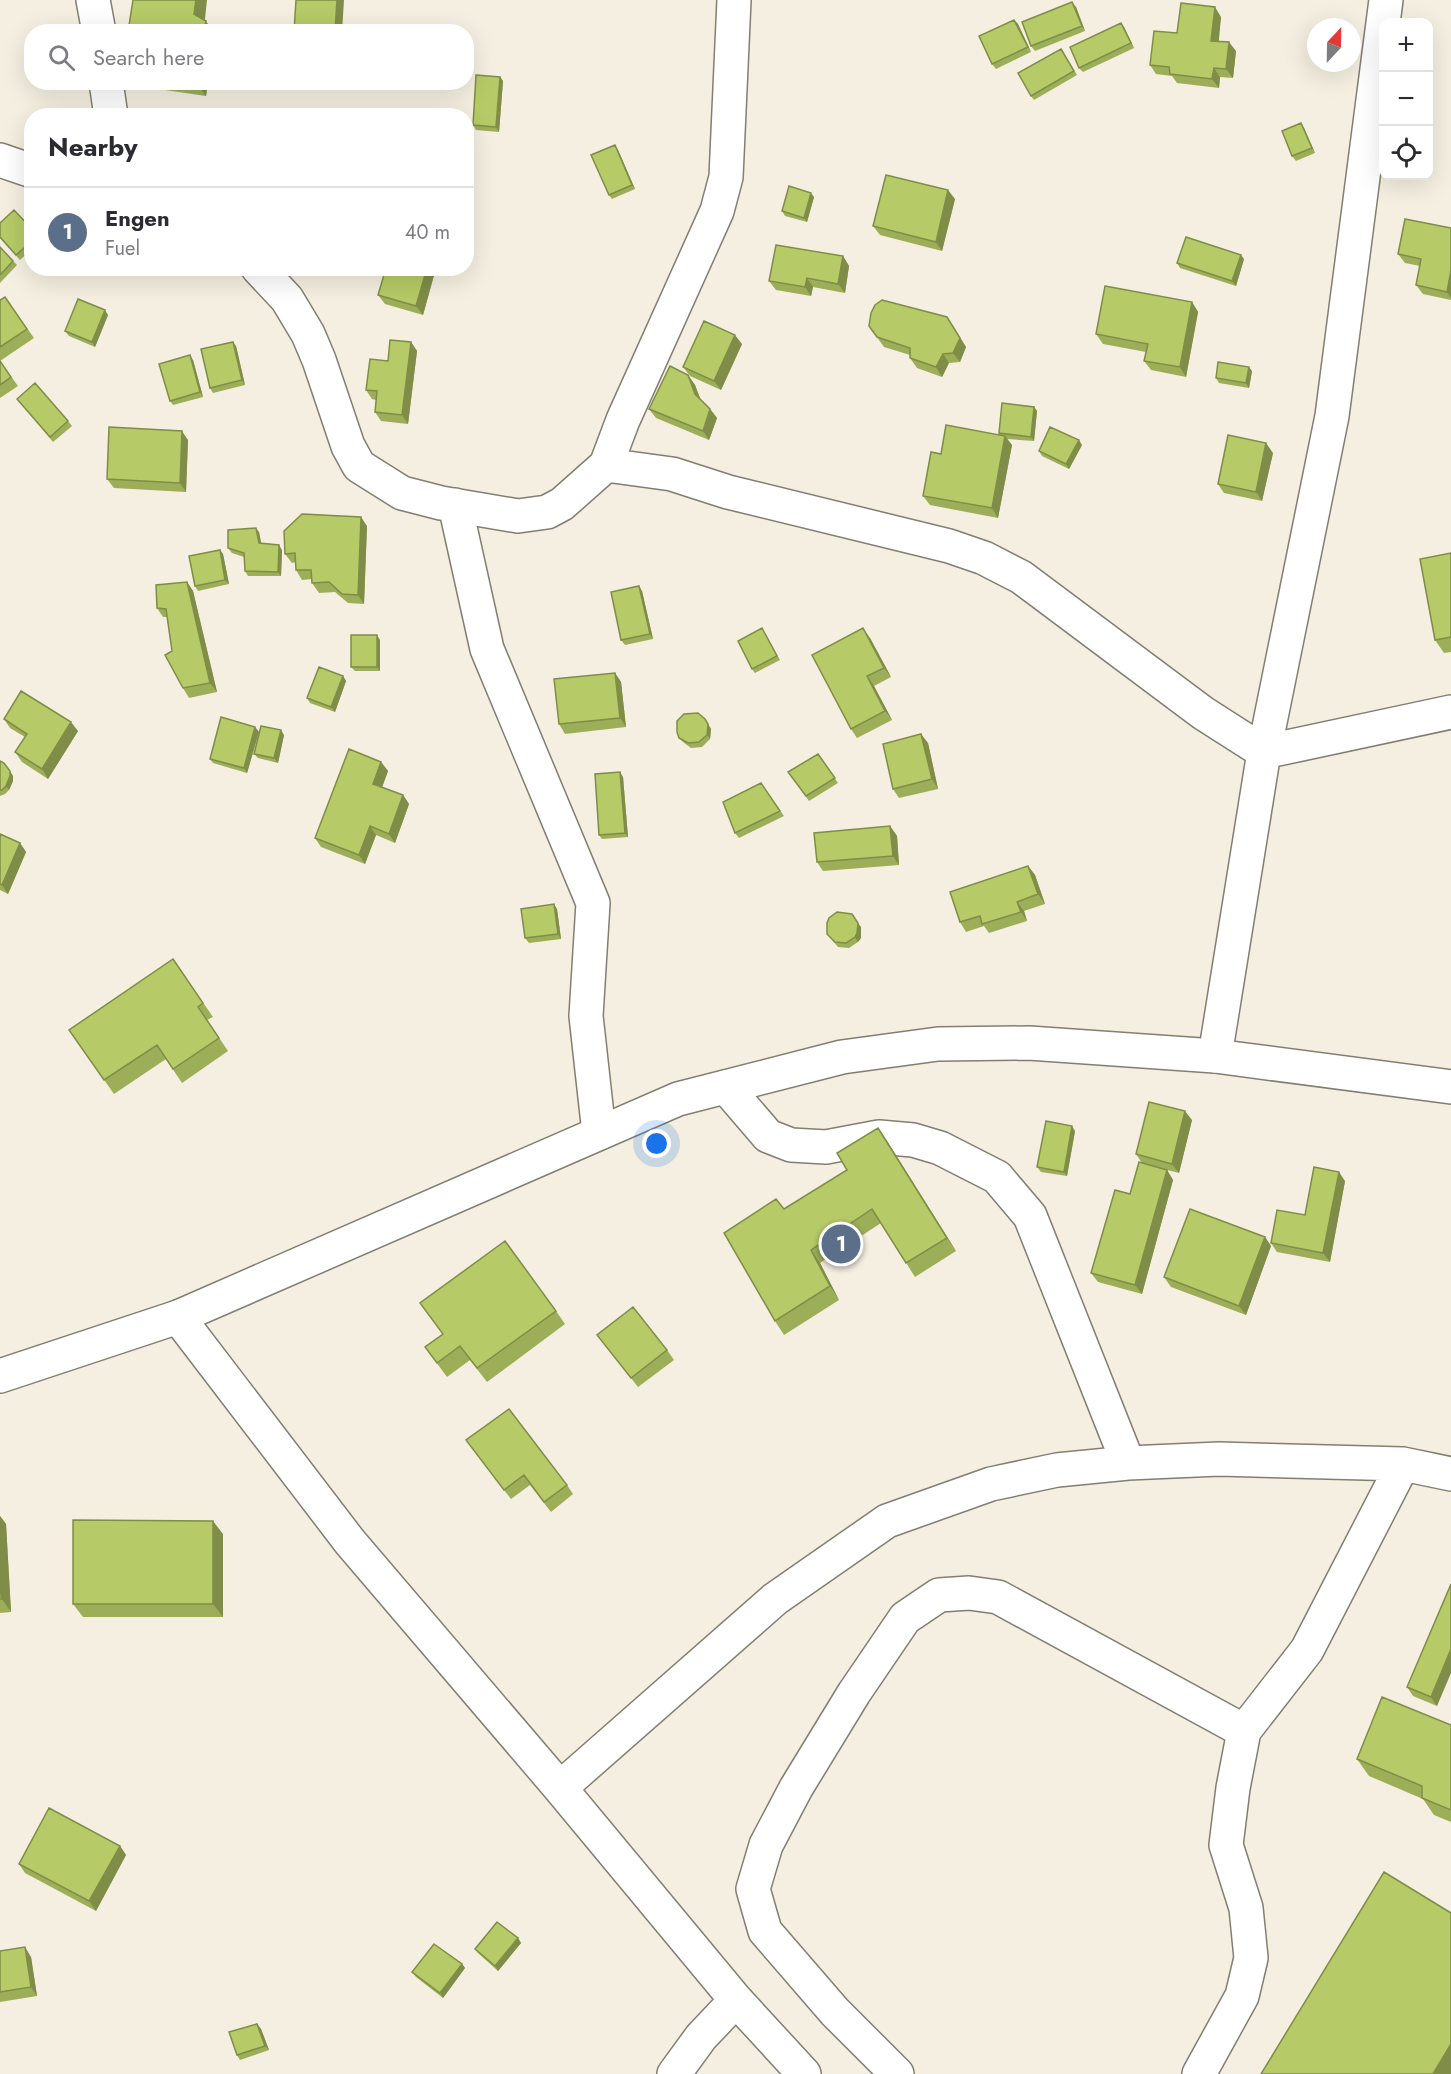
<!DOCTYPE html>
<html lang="en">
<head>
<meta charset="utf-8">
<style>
  body { margin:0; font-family:Jost,sans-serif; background:#f7f7f7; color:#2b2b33 }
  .controls { position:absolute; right:18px; top:18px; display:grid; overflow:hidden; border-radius:12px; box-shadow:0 6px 24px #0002 }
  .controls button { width:54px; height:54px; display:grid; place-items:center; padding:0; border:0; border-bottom:2px solid #e1e1e2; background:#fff; color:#2b2b33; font:30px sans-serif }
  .compass { position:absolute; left:1307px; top:18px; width:54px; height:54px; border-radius:50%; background:#fff; box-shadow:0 6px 24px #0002; rotate:22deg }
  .you { position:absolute; left:657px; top:1144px; width:21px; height:21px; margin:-15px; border:4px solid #fff; border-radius:50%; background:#1a73e8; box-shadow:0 0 0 9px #1a73e833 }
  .badge { display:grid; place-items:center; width:39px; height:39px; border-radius:50%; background:#37788b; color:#fff; font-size:20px; font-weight:700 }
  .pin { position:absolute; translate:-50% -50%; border:3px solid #fff; box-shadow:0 2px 6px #0006 }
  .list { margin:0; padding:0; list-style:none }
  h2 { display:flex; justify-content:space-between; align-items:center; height:78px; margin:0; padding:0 24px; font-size:26px }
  h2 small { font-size:20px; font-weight:400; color:#7c7c81 }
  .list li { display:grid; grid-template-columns:39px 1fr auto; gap:18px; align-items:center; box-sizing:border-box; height:90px; padding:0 24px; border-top:2px solid #e1e1e2 }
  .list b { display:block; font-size:22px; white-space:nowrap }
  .list p { margin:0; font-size:20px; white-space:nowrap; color:#7c7c81 }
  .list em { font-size:20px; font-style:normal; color:#7c7c81 }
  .icon { flex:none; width:33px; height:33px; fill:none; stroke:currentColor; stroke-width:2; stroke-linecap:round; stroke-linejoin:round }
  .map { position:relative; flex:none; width:1451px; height:2074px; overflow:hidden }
  .search { position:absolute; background:#fff; box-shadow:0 6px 24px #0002; left:24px; top:24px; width:450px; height:66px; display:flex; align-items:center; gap:15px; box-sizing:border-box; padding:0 21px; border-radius:24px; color:#7c7c81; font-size:22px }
  .panel { position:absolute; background:#fff; box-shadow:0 6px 24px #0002; left:24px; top:108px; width:450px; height:168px; border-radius:24px }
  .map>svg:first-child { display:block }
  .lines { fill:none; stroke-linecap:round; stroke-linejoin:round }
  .minor-casing { stroke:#827e71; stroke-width:36 }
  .major-casing { stroke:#827e71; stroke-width:36 }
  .minor { stroke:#fff; stroke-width:33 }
  .major { stroke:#fff; stroke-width:33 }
  .wall { fill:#9dae59 }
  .shaded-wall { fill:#7f8d48 }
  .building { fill:#b6ca67; stroke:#7f8d48; stroke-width:1.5 }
</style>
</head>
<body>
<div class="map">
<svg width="1451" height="2074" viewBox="0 0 1451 2074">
  <rect width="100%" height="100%" fill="#f4efe0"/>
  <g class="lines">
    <defs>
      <path id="minor" d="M93,0L99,32
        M106,82L111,116
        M0,160L32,171
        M258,268L287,299L308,334L319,360L348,446L359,466L402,493L441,503L518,516L547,512L562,504L606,465L623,420L717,211L726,177L734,0
        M606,465L672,474L728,492L949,546L984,558L1021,577L1203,713L1264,752L1451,712
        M455,505L487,649L593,903L586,1016L599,1133
        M1215,1056L1264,752L1332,416L1386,0
        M726,1087L768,1136L791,1145L826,1147L879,1137L913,1140L940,1148L997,1177L1030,1216L1128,1463
        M178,1317L350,1542L560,1788L736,2000L804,2074
        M560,1788L775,1599L887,1521L991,1484L1057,1470L1128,1463L1219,1459L1403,1464L1451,1474
        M674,2074L701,2037L736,2000
        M897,2074L835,2012L765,1931L753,1889L766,1845L796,1788L854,1693L905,1618L939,1595L969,1593L998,1597L1244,1731
        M1199,2074L1242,1996L1251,1958L1246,1908L1226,1845L1233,1788L1244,1731L1307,1650L1403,1464"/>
      <path id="major" d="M0,1376L178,1317L678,1099L842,1057L938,1044L1029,1043L1215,1056L1451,1087"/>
    </defs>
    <use href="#minor" class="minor-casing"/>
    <use href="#major" class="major-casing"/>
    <use href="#minor" class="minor"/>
    <use href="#major" class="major"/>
  </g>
  <path class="wall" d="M1076,7L1085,31L1035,51L1031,46Z
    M1221,17L1218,41L1236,51L1233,78L1220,77L1219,88L1177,83L1172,76L1156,74L1150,65L1177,33Z
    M1014,20L1018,24L1031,52L996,69L992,64Z
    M1124,27L1134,48L1083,72L1079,68Z
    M1061,49L1077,75L1034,100L1031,96Z
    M500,77L503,81L499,132L476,130L473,125Z
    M130,82H208L206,96L131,85Z
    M1304,128L1315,153L1296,161L1292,156Z
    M618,150L635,189L612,199L609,195Z
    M814,197L807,222L785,216L782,211Z
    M955,199L942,251L880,235L873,226Z
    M0,223L32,229V249L20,260L0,238Z
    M1451,228V300L1423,294L1416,285L1420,266L1405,263L1398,254Z
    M0,247L17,265L0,283Z
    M843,256L849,266L845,293L813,287L811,296L776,290L769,281Z
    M1244,259L1236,286L1180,268L1177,263Z
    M436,268L423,315L385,304L378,295Z
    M5,297L34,338L0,361V300Z
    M1192,302L1198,312L1186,377L1151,370L1144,361L1146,352L1103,344L1096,334Z
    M108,315L95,347L69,336L65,331Z
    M869,326H953L966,347L960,362L949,363L942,377L917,368L910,358V355L884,347Z
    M411,342L417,351L408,424L381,421L375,412L376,400L372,399L366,390L388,361Z
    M742,344L721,390L690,376L683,367Z
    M236,346L245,385L213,393L210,388Z
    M193,360L203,397L173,405L170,401Z
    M0,361L18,386L0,398Z
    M1252,371L1249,388L1219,383L1216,378Z
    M688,375L695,385L700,399L710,409L717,418L709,440L656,418L649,409Z
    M17,399L68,421L72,426L53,442Z
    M1034,407L1037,411L1034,441L1007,439L1012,445L998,518L930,505L923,496L941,454L999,434V433Z
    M188,440L186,492L114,488L107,479Z
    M1082,445L1069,469L1042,456L1039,451Z
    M1273,453L1262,501L1224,493L1218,484Z
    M367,526L364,604L348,603L335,592L319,593L312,583V579L302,580L296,570V562L292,563L285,554Z
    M259,532L261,543L282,550L281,576H248L245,571L244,557L232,553L228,548Z
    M220,550L223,554L229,584L198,591L195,586Z
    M1451,553V652L1444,653L1435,640Z
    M187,582L193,591L217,692L189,698L183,688L172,651L167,617H163L157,608Z
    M642,591L653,639L625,645L621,640Z
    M765,633L780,660L755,673L752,669Z
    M870,638L891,677L874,686L892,720L857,738L851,729Z
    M380,640V671H355L351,667Z
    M615,673L621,682L626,727L565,734L559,724Z
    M343,676L346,681L335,712L310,703L307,698Z
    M4,719L78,731L48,779L22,762L15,752L25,737L10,728Z
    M705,719L711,729L710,739L702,747L691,748L683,742L679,738Z
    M255,727L259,732L247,773L213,763L210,759Z
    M284,735L278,763L258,758L254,754Z
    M928,743L938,789L899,798L893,789Z
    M818,754L838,783L809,801L788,772Z
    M0,761L4,763L13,776V781L9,790L5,794L0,796Z
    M381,762L388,771L382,787L403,795L409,804L395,843L376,835L365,864L321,847L315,838Z
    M623,777L628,837L602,839L599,835Z
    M761,783L784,816L739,838L735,833Z
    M890,826L897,836L899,865L823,871L817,862Z
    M0,834L20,843L26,852L8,894L0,890Z
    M1028,866L1035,875L1045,904L1024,911L1027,921L989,933L984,926L966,932L960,922Z
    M557,909L561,939L529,943L525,938Z
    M861,927V938L858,942L849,948L838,947L827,934Z
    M173,959L213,1017L207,1020L228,1051L182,1083L166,1059L114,1094L69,1030Z
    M1192,1120L1179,1173L1148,1165L1167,1170L1173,1180L1142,1294L1098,1282L1091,1273L1130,1194L1142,1163L1136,1154Z
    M878,1128L887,1141L956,1251L915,1277L881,1223L820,1263L839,1300L784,1335L775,1321L784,1209L847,1170Z
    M1075,1131L1067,1176L1041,1172L1037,1167Z
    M1345,1181L1330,1262L1277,1252L1271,1243Z
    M1265,1237L1271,1246L1246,1315L1171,1287L1164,1277Z
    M556,1311L565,1324L487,1382L470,1360L447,1377L425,1347L443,1334Z
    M597,1335L667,1350L674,1360L638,1387Z
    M466,1440L567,1485L573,1494L551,1512L530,1485L511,1499Z
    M0,1516L6,1524L11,1612L0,1613Z
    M223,1534V1617H83L73,1604Z
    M1451,1584L1437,1706L1413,1696L1407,1687Z
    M1451,1725V1822L1434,1815L1423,1799L1369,1776L1357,1759Z
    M120,1846L126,1855L96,1911L25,1873L19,1864Z
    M518,1938L521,1943L498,1971L478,1953L475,1949Z
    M0,1951L31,1957L37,1996L0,2002Z
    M462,1964L465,1968L443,1998L416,1977L412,1972Z
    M257,2024L261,2029L269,2050L240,2060L237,2055Z"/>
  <path class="shaded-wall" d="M196,0H207L204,28L194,14Z
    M337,0H344L342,32H335Z
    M1072,2L1076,7L1085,31L1082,26Z
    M1215,7L1221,17L1218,50L1211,41Z
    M1014,20L1018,24L1031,52L1028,47Z
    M206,21L213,32H204Z
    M1121,23L1124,27L1134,48L1131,43Z
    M1229,42L1236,51L1233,78L1226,69Z
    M1214,68L1220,77L1219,88L1212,79Z
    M500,77L503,81L499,132L496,127Z
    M208,82L206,96L196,83Z
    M1301,123L1304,128L1315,153L1312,148Z
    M615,145L618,150L635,189L632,185Z
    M948,190L955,199L942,251L936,242Z
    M811,193L814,197L807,222L804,218Z
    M1241,255L1244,259L1236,286L1232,281Z
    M843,256L849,266L845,293L838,284Z
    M427,268H436L423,315L416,306Z
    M1451,270V298L1447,292Z
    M807,278L813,287L811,296L805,287Z
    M1192,302L1198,312L1186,377L1180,367Z
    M105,310L108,315L95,347L92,342Z
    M947,317L966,347L960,362L953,353Z
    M735,335L742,344L721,390L714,381Z
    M233,342L236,346L245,385L242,380Z
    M411,342L417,351L408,424L402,415Z
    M943,354L949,363L942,377L936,367Z
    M190,355L193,360L203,397L200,392Z
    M1249,367L1252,371L1249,388L1246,383Z
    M688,375L695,385L702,403L695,394Z
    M1034,407L1037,411L1034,441L1031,437Z
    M710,409L717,418L709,440L703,431Z
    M182,431L188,440L186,492L180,483Z
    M1005,436L1012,445L998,518L992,508Z
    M1079,440L1082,445L1069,469L1066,464Z
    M1266,443L1273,453L1262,501L1256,492Z
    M361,517L367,526L364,604L358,595Z
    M256,528L259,532L262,547L259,543Z
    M279,545L282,550L281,576L278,572Z
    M220,550L223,554L229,584L225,580Z
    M187,582L193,591L217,692L210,683Z
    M639,586L642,591L653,639L650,634Z
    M863,628L870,638L891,677L884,668Z
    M377,635L380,640V671L377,667Z
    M615,673L621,682L626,727L620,718Z
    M343,676L346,681L335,712L331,707Z
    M867,676L874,686L892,720L885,711Z
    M705,719L711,729L710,739L707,735Z
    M71,722L78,731L48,779L42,769Z
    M255,727L259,732L247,773L244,768Z
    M281,730L284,735L278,763L274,758Z
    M921,734L928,743L938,789L932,779Z
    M381,762L388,771L380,793L373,784Z
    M10,771L13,776V781L9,790L6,786Z
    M620,772L623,777L628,837L625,833Z
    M403,795L409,804L395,843L389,834Z
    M370,826L376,835L365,864L359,855Z
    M890,826L897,836L899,865L893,856Z
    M20,843L26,852L8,894L2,885Z
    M1028,866L1035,875L1045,904L1038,894Z
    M1017,902L1024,911L1027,921L1021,912Z
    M554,904L557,909L561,939L558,934Z
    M858,923L861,927V938L858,942L855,937Z
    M1185,1111L1192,1120L1179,1173L1172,1164Z
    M1072,1126L1075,1131L1067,1176L1064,1172Z
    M878,1128L887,1141L956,1251L947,1238Z
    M1167,1170L1173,1180L1142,1294L1135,1285Z
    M1339,1172L1345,1181L1330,1262L1323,1253Z
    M1265,1237L1271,1246L1246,1315L1239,1306Z
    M811,1250L820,1263L839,1300L830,1286Z
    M0,1516L6,1524L11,1612L2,1599L0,1571Z
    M213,1521L223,1534V1617L213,1604Z
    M1451,1649V1673L1437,1706L1431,1697Z
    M120,1846L126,1855L96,1911L89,1901Z
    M518,1938L521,1943L498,1971L495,1966Z
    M25,1947L31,1957L37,1996L31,1987Z
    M462,1964L465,1968L443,1998L440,1993Z
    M257,2024L261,2029L269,2050L265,2046Z
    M1451,2044V2074H1433Z"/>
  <path class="building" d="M133,0H196L194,14L206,21L204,32H128Z
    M296,0H337L335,32H294Z
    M1072,2L1082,26L1031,46L1022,22Z
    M1181,3L1215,7L1211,41L1229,42L1226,69L1214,68L1212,79L1170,74L1169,67L1150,65L1154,31L1177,33Z
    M1014,20L1028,47L992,64L979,36Z
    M1121,23L1131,43L1079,68L1070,47Z
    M1061,49L1074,71L1031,96L1018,73Z
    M476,75L500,77L496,127L473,125Z
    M1301,123L1312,148L1292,156L1282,131Z
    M615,145L632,185L609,195L591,155Z
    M886,175L948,190L936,242L873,226Z
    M789,186L811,193L804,218L782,211Z
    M14,210L32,229V241L16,255L0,237V223Z
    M1405,219L1451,228V270L1447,292L1416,285L1421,259L1398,254Z
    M1186,237L1241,255L1232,281L1177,263Z
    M776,245L843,256L838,284L807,278L805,287L769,281Z
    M0,247L13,261L0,275Z
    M386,268H427L416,306L378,295Z
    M1105,286L1192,302L1180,367L1144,361L1148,344L1096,334Z
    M5,297L27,329L0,347V300Z
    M78,299L105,310L92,342L65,331Z
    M882,300L947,317L960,338L953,353L943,354L936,367L910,358V348L877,337L869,326L871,313L875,305Z
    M704,321L735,335L714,381L683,367Z
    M390,340L411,342L402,415L375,412L377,391L366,390L370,359L388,361Z
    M233,342L242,380L210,388L201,349Z
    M190,355L200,392L170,401L159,364Z
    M0,361L11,377L0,385Z
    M1218,362L1249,367L1246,383L1216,378Z
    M670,366L688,375L695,394L710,409L703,431L649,409Z
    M35,383L68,421L50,437L17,399Z
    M1002,403L1034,407L1031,437L999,433Z
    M946,425L1005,436L992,508L923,496L931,452L941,454Z
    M109,427L182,431L180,483L107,479Z
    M1050,427L1079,440L1066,464L1039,451Z
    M1228,435L1266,443L1256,492L1218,484Z
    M302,514L361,517L358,595L342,594L329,582L312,583L311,570H296L295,553L285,554L284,531Z
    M256,528L259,543L279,545L278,572L245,571L244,553L228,548V530Z
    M220,550L225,580L195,586L189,556Z
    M1451,553V637L1435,640L1420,559Z
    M187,582L210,683L183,688L165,655L172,651L166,609L157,608L156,585Z
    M639,586L650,634L621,640L611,592Z
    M762,628L777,656L752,669L738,641Z
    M863,628L884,668L867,676L885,711L851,729L812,655Z
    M351,635H377V667H351Z
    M319,667L343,676L331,707L307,698Z
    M615,673L620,718L559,724L554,679Z
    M21,691L71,722L42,769L15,752L27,734L4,719Z
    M698,713L705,719L708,724L707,735L699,742L688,743L679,738L677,732V721L684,714Z
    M221,717L255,727L244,768L210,759Z
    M261,726L281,730L274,758L254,754Z
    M921,734L932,779L893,789L883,744Z
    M349,749L381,762L373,784L403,795L389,834L370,826L359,855L315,838Z
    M818,754L835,778L806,796L788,772Z
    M0,761L4,763L10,771V776L6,786L2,790H0Z
    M620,772L625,833L599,835L595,774Z
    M761,783L780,811L735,833L723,802Z
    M890,826L893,856L817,862L814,833Z
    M0,834L20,843L2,885L0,884Z
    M1028,866L1038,894L1017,902L1021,912L982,924L980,916L960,922L950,892Z
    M554,904L558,934L525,938L521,909Z
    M837,912L852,914L858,923L857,933L855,937L846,943L835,942L827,934V923L829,918Z
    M173,959L203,1003L198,1007L219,1038L173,1069L157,1045L104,1080L69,1030Z
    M1149,1102L1185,1111L1172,1164L1136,1154Z
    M1046,1121L1072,1126L1064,1172L1037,1167Z
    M878,1128L947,1238L906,1263L872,1209L811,1250L830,1286L775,1321L724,1233L776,1199L784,1209L847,1170L837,1153Z
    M1139,1162L1167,1170L1135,1285L1091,1273L1115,1190L1130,1194Z
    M1314,1167L1339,1172L1323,1253L1271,1243L1277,1210L1305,1215Z
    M1190,1209L1265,1237L1239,1306L1164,1277Z
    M505,1241L556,1311L477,1368L460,1346L437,1363L425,1347L443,1334L420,1303Z
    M633,1307L667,1350L631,1378L597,1335Z
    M509,1409L567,1485L544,1502L524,1475L504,1490L466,1440Z
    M73,1520L213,1521V1604H73Z
    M0,1571L2,1599H0Z
    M1451,1584V1649L1431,1697L1407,1687Z
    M1382,1697L1451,1725V1810L1422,1798V1786L1357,1759Z
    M49,1808L120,1846L89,1901L19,1864Z
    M1384,1872L1451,1913V2044L1433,2074H1261Z
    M497,1922L518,1938L495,1966L475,1949Z
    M434,1944L462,1964L440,1993L412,1972Z
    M25,1947L31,1987L0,1992V1951Z
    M257,2024L265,2046L237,2055L229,2032Z"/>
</svg>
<div class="controls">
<button>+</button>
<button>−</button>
<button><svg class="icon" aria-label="locate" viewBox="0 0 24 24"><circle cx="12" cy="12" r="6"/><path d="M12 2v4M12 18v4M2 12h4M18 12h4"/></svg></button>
</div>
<svg class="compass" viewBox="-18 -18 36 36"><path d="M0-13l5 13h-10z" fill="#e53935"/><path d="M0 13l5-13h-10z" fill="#7c7c81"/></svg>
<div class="you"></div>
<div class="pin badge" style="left:841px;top:1244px;background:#5c6f8a">1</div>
<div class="search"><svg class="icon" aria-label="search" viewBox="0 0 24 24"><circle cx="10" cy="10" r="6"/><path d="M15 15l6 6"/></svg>Search here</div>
<section class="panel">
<h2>Nearby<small></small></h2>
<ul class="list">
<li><span class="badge" style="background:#5c6f8a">1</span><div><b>Engen</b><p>Fuel</p></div><em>40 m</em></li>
</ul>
</section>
</div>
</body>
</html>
